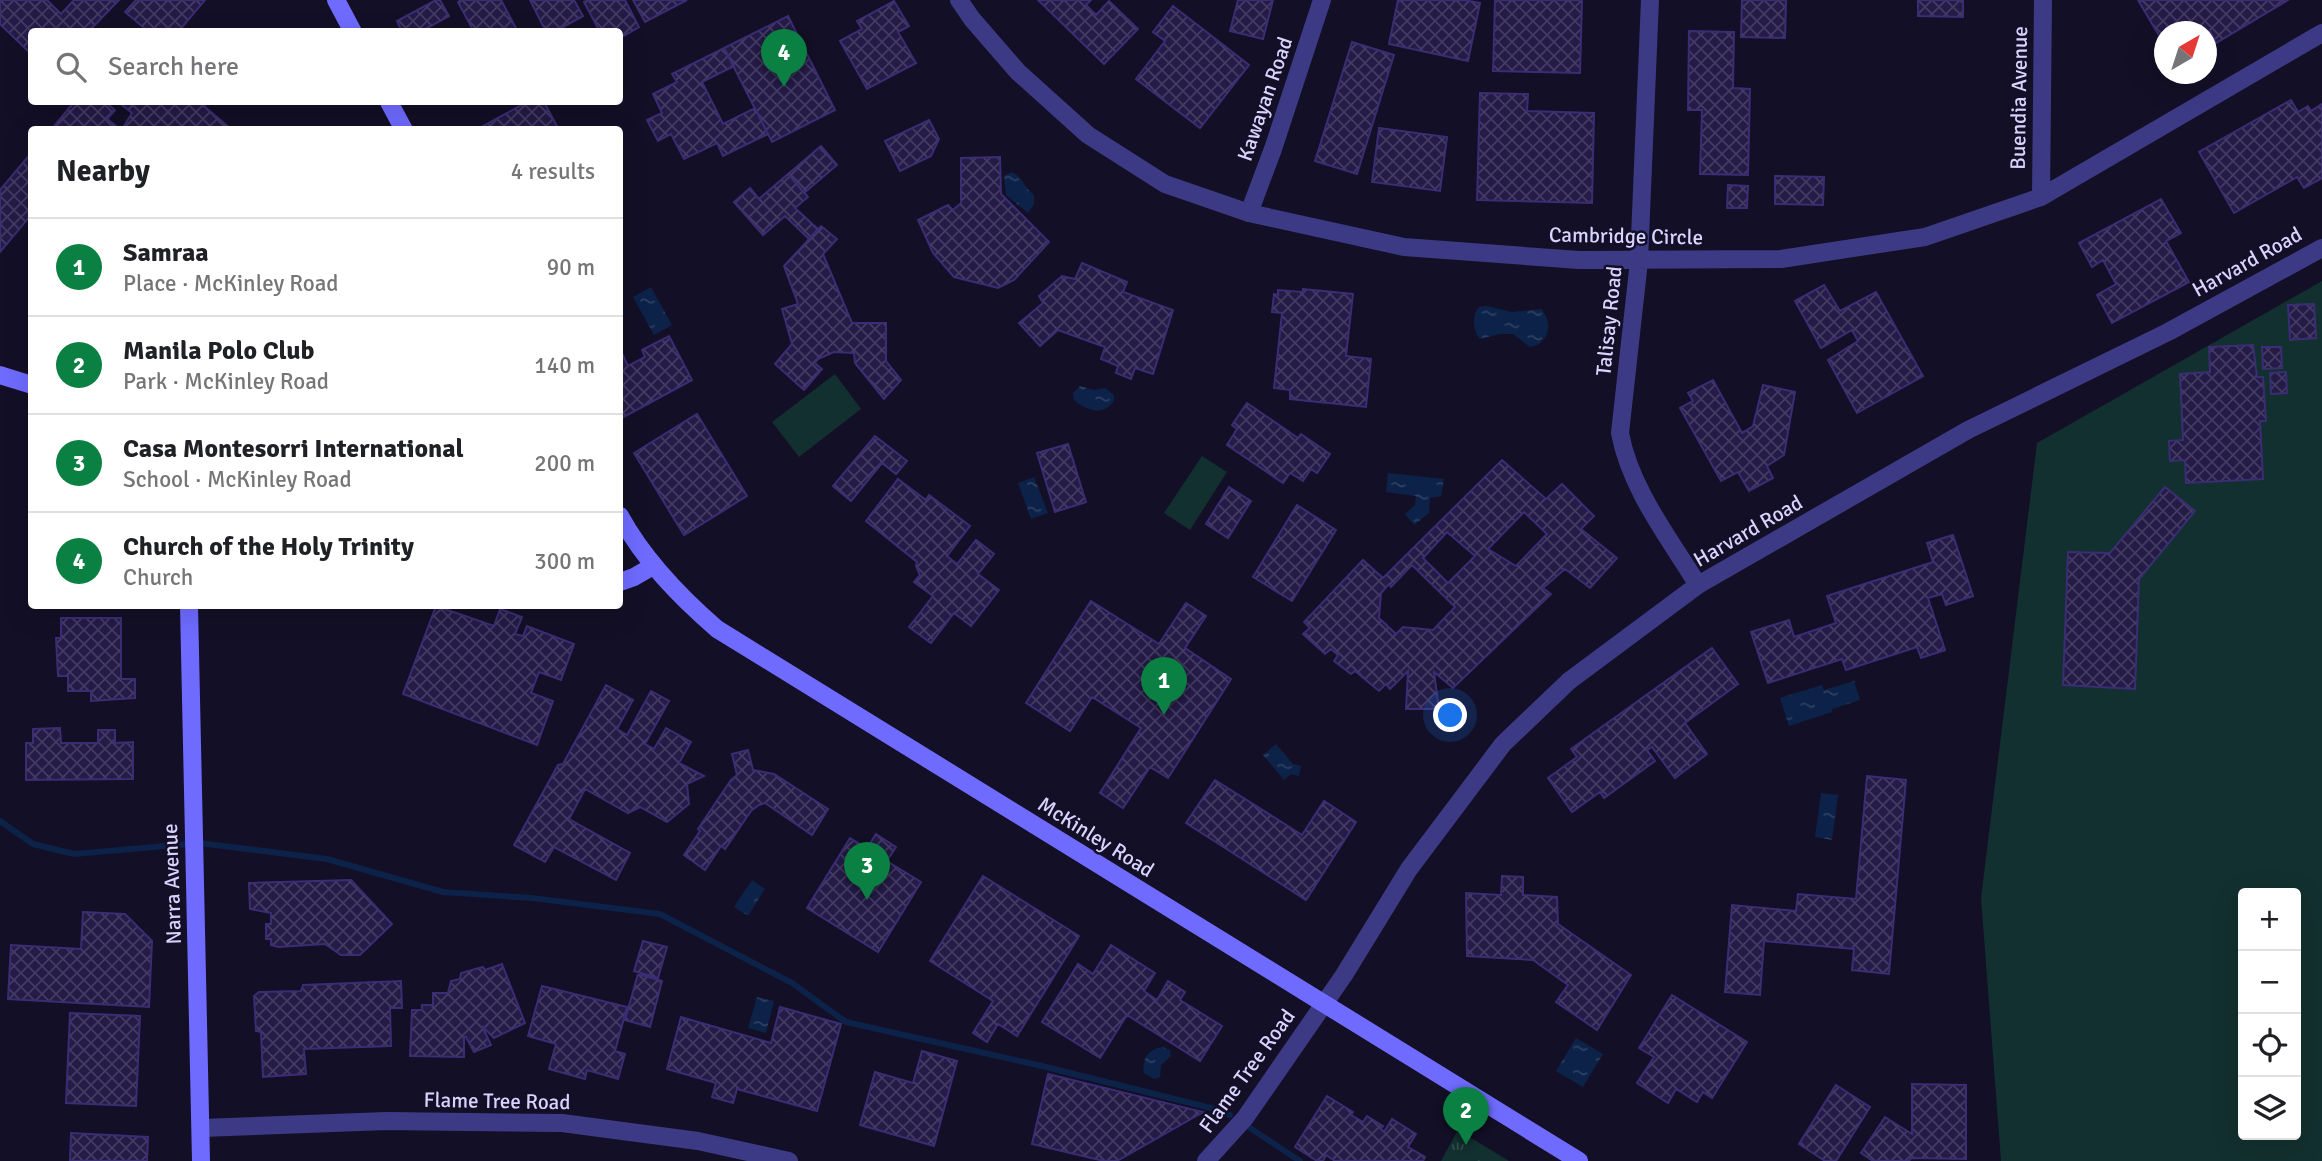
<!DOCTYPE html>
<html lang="en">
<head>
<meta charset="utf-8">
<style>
  body { margin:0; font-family:Signika,sans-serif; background:#f2f2f2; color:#202124 }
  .controls { position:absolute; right:21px; bottom:21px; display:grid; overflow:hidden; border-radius:7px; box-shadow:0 7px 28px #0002 }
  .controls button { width:63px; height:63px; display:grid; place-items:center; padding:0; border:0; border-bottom:2px solid #e0e0e0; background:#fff; color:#202124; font:35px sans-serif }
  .compass { position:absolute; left:2154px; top:21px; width:63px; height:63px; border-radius:50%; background:#fff; box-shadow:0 7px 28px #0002; rotate:39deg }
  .you { position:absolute; left:1451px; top:716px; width:24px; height:24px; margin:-18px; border:5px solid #fff; border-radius:50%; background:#1a73e8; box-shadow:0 0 0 10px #1a73e833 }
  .badge { display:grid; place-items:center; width:46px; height:46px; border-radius:50%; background:#0b8043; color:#fff; font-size:23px; font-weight:700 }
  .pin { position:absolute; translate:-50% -58px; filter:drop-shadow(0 2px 4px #0008) }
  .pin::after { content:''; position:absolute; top:37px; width:24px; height:21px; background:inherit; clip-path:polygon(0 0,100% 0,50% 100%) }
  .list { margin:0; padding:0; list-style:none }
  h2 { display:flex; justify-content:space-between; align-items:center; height:91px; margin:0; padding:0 28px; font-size:30px }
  h2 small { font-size:23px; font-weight:400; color:#757577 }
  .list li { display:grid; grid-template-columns:46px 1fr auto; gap:21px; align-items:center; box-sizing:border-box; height:98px; padding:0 28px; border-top:2px solid #e0e0e0 }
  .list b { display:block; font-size:26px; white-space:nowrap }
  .list p { margin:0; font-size:23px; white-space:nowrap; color:#757577 }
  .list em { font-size:23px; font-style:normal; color:#757577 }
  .icon { flex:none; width:38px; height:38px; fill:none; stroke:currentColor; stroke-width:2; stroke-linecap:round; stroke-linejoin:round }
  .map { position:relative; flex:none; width:2322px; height:1161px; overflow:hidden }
  .search { position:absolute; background:#fff; box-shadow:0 7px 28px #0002; left:28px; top:28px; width:595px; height:77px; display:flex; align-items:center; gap:18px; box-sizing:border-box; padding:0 24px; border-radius:7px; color:#757577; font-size:26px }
  .panel { position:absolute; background:#fff; box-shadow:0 7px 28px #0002; left:28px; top:126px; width:595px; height:483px; border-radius:7px }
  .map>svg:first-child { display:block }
  .green { fill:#12302f; fill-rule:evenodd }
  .park { fill:url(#park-tufts) }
  .water { fill:url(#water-ripples) }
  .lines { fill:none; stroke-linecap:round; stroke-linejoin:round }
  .stream { stroke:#0c2248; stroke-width:6 }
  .building { fill:url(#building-cross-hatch); stroke:#3b2d73; stroke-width:2; fill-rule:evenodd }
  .street { stroke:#3d3a85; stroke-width:18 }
  .secondary { stroke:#6f6bff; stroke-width:18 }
  .labels { text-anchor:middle; stroke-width:5; stroke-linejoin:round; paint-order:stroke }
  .street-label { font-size:21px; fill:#d9d4ff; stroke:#130f26 }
</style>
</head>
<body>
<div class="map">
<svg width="2322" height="1161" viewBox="0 0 2322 1161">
  <defs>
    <pattern id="park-tufts" width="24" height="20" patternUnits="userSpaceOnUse" patternTransform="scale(1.75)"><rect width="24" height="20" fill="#12302f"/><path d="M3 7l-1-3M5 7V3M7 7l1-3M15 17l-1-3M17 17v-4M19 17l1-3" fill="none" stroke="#344d4e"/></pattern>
    <pattern id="water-ripples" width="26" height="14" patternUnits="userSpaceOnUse" patternTransform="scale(1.75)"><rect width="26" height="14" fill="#0c2248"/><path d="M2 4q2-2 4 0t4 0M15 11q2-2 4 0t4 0" fill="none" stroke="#2f4163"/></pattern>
    <pattern id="building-cross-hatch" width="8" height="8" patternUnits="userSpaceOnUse" patternTransform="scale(1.75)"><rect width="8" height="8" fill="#241b47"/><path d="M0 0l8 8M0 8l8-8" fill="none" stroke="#433b63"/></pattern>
  </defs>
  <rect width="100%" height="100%" fill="#130f26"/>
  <path class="green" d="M2322,281V1161H2001L1981,898L2037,443ZM2243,893H2296V1135H2243Z
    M835,374L861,409L799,457L772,422Z
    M1202,456L1227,472L1190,530L1164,513Z"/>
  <path class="park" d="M1458,1130L1509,1161H1441Z"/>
  <path class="water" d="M1012,172C1023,177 1023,187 1034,195V204L1028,213L1006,195L1004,176Z
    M651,287L672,325L654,335L633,297Z
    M1487,306L1512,312L1541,309C1554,323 1549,344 1530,347L1513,334H1500L1480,339C1473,330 1471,316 1479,307Z
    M1080,386L1094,390L1105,388L1114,395V401C1103,416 1087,411 1074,400L1073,393Z
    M1388,473L1444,479L1441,496L1430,498L1429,513L1414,525L1405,514L1415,505L1416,496L1386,492Z
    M1034,477L1048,513L1031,519L1018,483Z
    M1854,681L1860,700L1832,709V712L1789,726L1780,698L1822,685L1824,690Z
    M1276,744L1293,764L1301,766L1299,776L1291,774L1284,780L1263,755Z
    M1821,793L1838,795L1832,840L1815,837Z
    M752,880L765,889L748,916L734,907Z
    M757,997L774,1001L766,1033L748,1028Z
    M1576,1038L1603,1054L1583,1087L1556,1071Z
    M1163,1047L1170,1050L1171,1056L1161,1065L1160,1077L1154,1079L1144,1073C1141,1060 1149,1048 1163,1047Z"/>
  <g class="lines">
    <path class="stream" d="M0,821L33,844L74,854L188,844
      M199,843L327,859L443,892L532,898L660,914L792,983L846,1022L1042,1066L1223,1111L1230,1115
      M1247,1126L1300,1161"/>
  </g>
  <path class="building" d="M0,0H47L61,14L74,0H119L88,32H32V55L0,24Z
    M136,0H205L178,32H149L125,12Z
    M436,0H440L449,16L420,32H402L397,21Z
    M461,0H501L518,32H474L458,2Z
    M530,0H574L583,16L554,32H546Z
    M588,0H625L639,27L620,38V32H600L584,2Z
    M633,0H687L645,22Z
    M1038,0H1091L1086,5L1096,15L1109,1L1138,29L1104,64Z
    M1238,0H1273L1263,39L1230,31Z
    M1398,0H1464L1480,3L1468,61L1389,44Z
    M1495,0H1582L1580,73L1493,71Z
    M1742,0H1786L1785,38L1741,37Z
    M1918,0H1963V17L1918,16Z
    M2138,0H2288L2216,43L2210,31L2164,32V44Z
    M894,1L909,26L898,32L916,63L867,89L840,41L862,29L857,21Z
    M1173,6L1249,65L1200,128L1136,79L1165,41L1153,32Z
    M788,16L835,110L772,142L724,48Z
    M1689,31L1734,32L1733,88L1750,89L1748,175L1700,174L1702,110H1688Z
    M1352,42L1394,55L1357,174L1315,161Z
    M724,48L734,66L702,82L723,124L755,108L768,134L723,156L717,143L684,159L671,134L658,141L647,120L662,113L653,94L677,82L672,74Z
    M1480,93L1528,94L1527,111L1594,113L1592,203L1477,200Z
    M2291,100L2298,112L2308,106L2311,111L2322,104V178L2304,188L2297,177L2234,213L2199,152Z
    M74,102H105L115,110L107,119L120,129L51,130Z
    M118,102H207L204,106L232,130H128L124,126L132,113Z
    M527,102H544L559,130H476Z
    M929,120L939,139L931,156L900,171L885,141Z
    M1379,128L1447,137L1440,191L1372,182Z
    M821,146L837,165L804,193L788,174Z
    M32,152V214L0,252V190Z
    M1000,157L1001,194L1049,242L1014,280L998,288L954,277L933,253L918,220L948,205L953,210L961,203V158Z
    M788,174L808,197L795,208L818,229L809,239L785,216L763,235L734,202L750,188L759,199Z
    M1775,176L1824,177L1823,205L1775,204Z
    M1728,185L1748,186L1747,208H1727Z
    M2161,199L2181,233L2166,241L2189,282L2112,323L2097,295L2116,284L2103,260L2092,267L2079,243Z
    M821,226L837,239L823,254L852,323H886V361L901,380L884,399L855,363L854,353L834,352L818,359L815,363L822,369L804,390L775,364L792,344L782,309L798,304L784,266Z
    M1082,263L1127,282L1123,292L1173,310L1153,374L1135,368L1131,379L1116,373L1118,366L1101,359L1105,347L1058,330L1040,346L1019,323L1043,303L1039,296L1062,276L1075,279Z
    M1824,285L1840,311L1876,292L1923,376L1857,413L1828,360L1858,341L1852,330L1821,348L1795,301Z
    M1303,289L1353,294L1346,356L1371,359L1366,407L1290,399V390L1274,388L1282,313L1272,312L1274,294L1278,295V290L1303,292Z
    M2314,304L2316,338L2290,340L2288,305Z
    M669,336L692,380L620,419V349L628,366L645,357L642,350Z
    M2253,345L2257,377H2263L2266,421H2260L2263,479L2186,483L2185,460L2170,461L2169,441L2183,440L2180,374L2210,372L2209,347Z
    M2262,347H2281L2282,368L2263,369Z
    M2286,372L2287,393L2271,394L2270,373Z
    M1713,380L1742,433L1753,426L1763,385L1795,392L1784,455L1767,466L1773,478L1749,491L1738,472L1721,481L1680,408L1693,401L1688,393Z
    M1247,403L1298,438L1301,434L1330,454L1317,473L1311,469L1303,481L1290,473L1283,483L1227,445L1237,429L1232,425Z
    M697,414L747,496L684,535L634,453Z
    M875,436L907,461L896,474L882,463L851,501L833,486Z
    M1068,444L1086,502L1055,512L1037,453Z
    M1502,460L1546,499L1562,484L1594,516L1581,529L1617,558L1590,588L1565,569L1543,588L1551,594L1453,688L1434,672L1439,709H1406L1408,671L1390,689L1386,684L1379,691L1355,671L1351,674L1334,661L1338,655L1331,649L1325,654L1303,634L1310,628L1304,622L1363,560L1383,578ZM1524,512L1547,534L1516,566L1488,549ZM1447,532L1475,556L1448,583L1423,558ZM1412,565L1455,607L1433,630L1403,627L1396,634L1379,618L1381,593L1389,584L1391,587Z
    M898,479L926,500L929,495L970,526L947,556L957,564L976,540L994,554L978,574L999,590L971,626L954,613L931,643L909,627L933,596L914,582L920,575L916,566L917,562L866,521Z
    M1229,487L1251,501L1228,538L1206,524Z
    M2165,487L2195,511L2139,579L2135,689L2063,685L2068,552L2110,553Z
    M1297,505L1336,530L1292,601L1253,577Z
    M1953,535L1973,596L1946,605L1942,594L1928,598L1945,650L1921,658L1917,647L1846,670L1842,659L1768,683L1751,632L1789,620L1794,637L1836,623L1827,596L1933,562L1927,543Z
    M1091,601L1159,644L1186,603L1206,616L1185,648L1231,679L1168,778L1150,767L1123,808L1100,793L1141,728L1092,697L1070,731L1026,703Z
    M436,606L494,626L500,609L522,617L515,634L523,636L527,626L574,644L561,680L539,672L531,693L553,701L537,745L403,694Z
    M61,618H121V679H135V698L91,701V691H68V676H58L56,638H61Z
    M1712,648L1738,684L1685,723L1707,754L1675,778L1652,747L1647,750L1655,761L1604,798L1600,792L1572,812L1548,778L1577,757L1571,749Z
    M606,685L633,700L617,729L627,735L651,691L669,701L645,744L654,749L666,728L691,742L679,763L704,776L687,784L689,804L667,822L640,807L628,813L585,789L569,819L630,853L616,880L554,847L545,862L514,845L558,765L563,764Z
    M60,728L61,743H98V730H115V743L133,742V779L26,780V743H33V729Z
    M748,750L753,770L774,774L828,809L812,835L765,803L759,805L751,811L725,849L721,846L705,870L684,855L700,831L698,829L731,780L737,775L732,754Z
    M1867,776L1906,780L1889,974L1852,970L1854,949L1764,941L1760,995L1725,992L1732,905L1796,911L1798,894L1856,899Z
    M1215,780L1302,835L1324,801L1356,822L1306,900L1186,823Z
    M876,834L896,847L887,861L921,882L878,952L807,908L850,838L867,848Z
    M983,876L1079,936L1017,1036L998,1024L987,1042L973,1033L993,1001L930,961Z
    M1502,876L1523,877V895L1557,897L1558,924L1631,975L1597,1030L1556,1002L1568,985L1533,960L1467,956L1466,893L1501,895Z
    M351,880L392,924L360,955H341L325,944L278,947L271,945V939H266V924H271V913L250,909L249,883Z
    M83,912L125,914L152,941L149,1007L8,999L11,945L81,949Z
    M643,941L667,947L658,978L634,971Z
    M1111,945L1155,973L1144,991L1157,1000L1168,981L1185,992L1180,1000L1222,1026L1200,1061L1127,1015L1100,1058L1042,1022L1078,964L1093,974Z
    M502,964L525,1023L494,1038L482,1026L491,1045L474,1052L466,1037H464V1057L410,1056L412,1010H422V1005H433V993H448L451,981L460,979L461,973L483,967L485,970Z
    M638,974L662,981L650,1027L625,1020Z
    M401,981L402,1008H390L391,1046L304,1049L306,1074L263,1077L261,1032L256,1031L254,996L259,992L301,991L303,985Z
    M542,986L627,1007L615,1051L625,1054L618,1079L587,1070L585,1079L549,1069L556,1044L528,1036Z
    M1672,995L1747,1042L1712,1098L1703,1092L1697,1102L1676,1089L1668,1103L1637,1083L1654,1057L1639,1048Z
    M780,1007L841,1024L817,1111L737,1089L733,1103L712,1097L716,1083L667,1069L681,1017L771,1043Z
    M70,1013L140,1016L136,1106L66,1103Z
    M922,1051L957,1061L934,1146L860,1125L875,1072L913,1083Z
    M1048,1074L1203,1112L1117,1161H1104L1032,1144Z
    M1912,1084L1966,1085V1159L1911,1158L1909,1161H1873L1861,1153L1885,1117L1912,1134Z
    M1836,1085L1870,1107L1836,1161H1825L1799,1144Z
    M1327,1096L1353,1112L1351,1115L1363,1122L1367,1116L1383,1126L1381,1129L1384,1132L1392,1119L1416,1134L1408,1147L1425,1157L1423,1161H1335L1326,1155L1323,1161H1317L1295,1147Z
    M71,1133L148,1137L147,1161H70Z"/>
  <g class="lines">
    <path class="street" d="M959,0L972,19L1018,72L1088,135L1165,184L1249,213L1404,247L1579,260L1781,259L1925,237L2041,197L2322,33
      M1650,0L1639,261L1620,433C1630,488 1669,538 1698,585
      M2041,197L2043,0
      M1249,213L1273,149L1322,0
      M202,1128L386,1121L562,1123L698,1141L789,1161
      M1206,1161L1245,1118L1344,975L1409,869L1503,744L1569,681L1698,585L1968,430L2168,332L2322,248"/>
    <path class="secondary" d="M336,0L353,32
      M389,102L404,130
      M0,375L32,385
      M620,516C644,560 679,596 717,629L1579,1161
      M620,582L634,577L653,566
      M189,606L201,1161"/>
  </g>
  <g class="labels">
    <g class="street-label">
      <text transform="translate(2019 98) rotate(-89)" y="7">Buendia Avenue</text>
      <text transform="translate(1265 99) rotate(-71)" y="7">Kawayan Road</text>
      <text transform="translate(1626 236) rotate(1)" y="7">Cambridge Circle</text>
      <text transform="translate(2247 262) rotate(-29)" y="7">Harvard Road</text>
      <text transform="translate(1609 321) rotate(-84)" y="7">Talisay Road</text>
      <text transform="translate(1748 531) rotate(-30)" y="7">Harvard Road</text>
      <text transform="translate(1096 837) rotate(32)" y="7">McKinley Road</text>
      <text transform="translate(172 884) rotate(-92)" y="7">Narra Avenue</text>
      <text transform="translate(1247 1071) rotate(-54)" y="7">Flame Tree Road</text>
      <text transform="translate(497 1101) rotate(1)" y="7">Flame Tree Road</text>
    </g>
  </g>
</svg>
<div class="controls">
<button>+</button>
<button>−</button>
<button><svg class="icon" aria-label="locate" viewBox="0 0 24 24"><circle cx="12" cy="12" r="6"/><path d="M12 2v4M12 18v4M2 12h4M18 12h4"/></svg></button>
<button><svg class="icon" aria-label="layers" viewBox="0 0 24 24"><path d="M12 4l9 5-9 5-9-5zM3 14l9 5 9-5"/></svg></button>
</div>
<svg class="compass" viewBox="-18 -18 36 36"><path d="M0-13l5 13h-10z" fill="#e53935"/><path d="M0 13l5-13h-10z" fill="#757577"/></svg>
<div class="you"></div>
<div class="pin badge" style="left:1164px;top:715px">1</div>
<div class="pin badge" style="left:1466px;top:1145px">2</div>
<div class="pin badge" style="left:867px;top:900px">3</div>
<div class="pin badge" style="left:784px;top:87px">4</div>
<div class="search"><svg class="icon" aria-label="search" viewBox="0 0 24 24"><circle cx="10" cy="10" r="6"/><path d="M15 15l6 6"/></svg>Search here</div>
<section class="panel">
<h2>Nearby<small>4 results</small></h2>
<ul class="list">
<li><span class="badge">1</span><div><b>Samraa</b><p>Place · McKinley Road</p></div><em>90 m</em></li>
<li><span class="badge">2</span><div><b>Manila Polo Club</b><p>Park · McKinley Road</p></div><em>140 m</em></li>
<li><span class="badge">3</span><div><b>Casa Montesorri International</b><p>School · McKinley Road</p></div><em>200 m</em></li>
<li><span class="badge">4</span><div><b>Church of the Holy Trinity</b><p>Church</p></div><em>300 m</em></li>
</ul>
</section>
</div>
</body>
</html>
